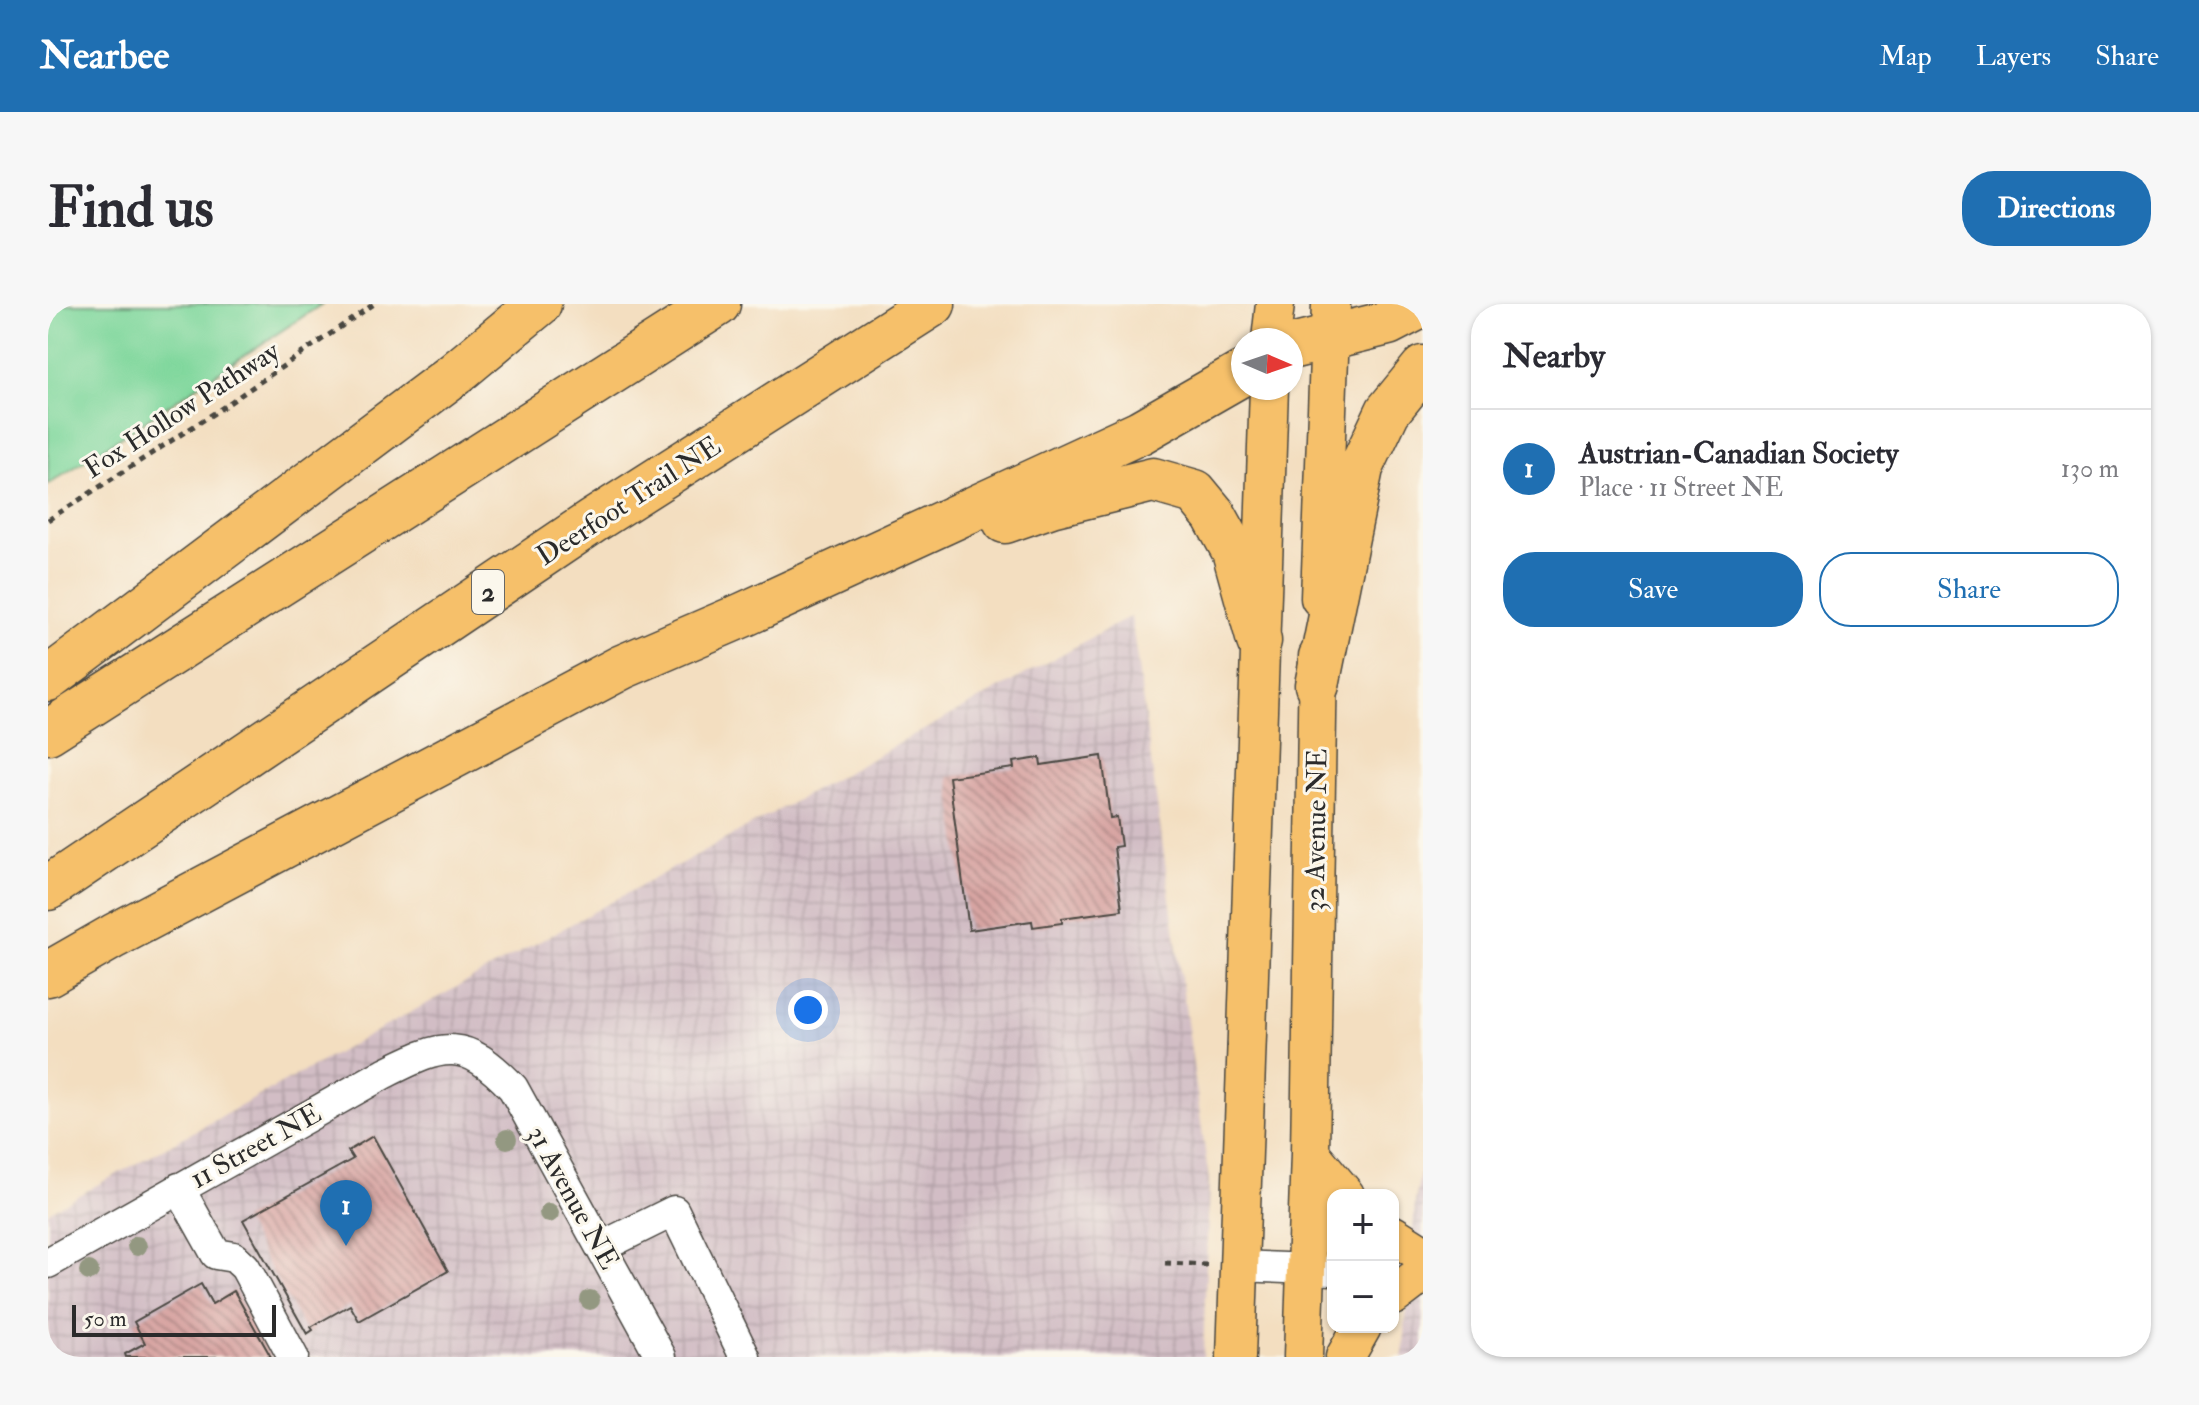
<!DOCTYPE html>
<html lang="en">
<head>
<meta charset="utf-8">
<style>
  body { margin:0; font-family:"IM FELL Double Pica",serif; background:#f7f7f7; color:#2b2b33 }
  .controls { position:absolute; right:24px; bottom:24px; display:grid; overflow:hidden; border-radius:16px; box-shadow:0 2px 6px #0004 }
  .controls button { width:72px; height:72px; display:grid; place-items:center; padding:0; border:0; border-bottom:2px solid #e1e1e2; background:#fff; color:#2b2b33; font:40px sans-serif }
  .compass { position:absolute; left:1183px; top:24px; width:72px; height:72px; border-radius:50%; background:#fff; box-shadow:0 2px 6px #0004; rotate:92deg }
  .scale { position:absolute; left:24px; bottom:20px; width:204px; box-sizing:border-box; padding-left:8px; border:4px solid #2b2b2b; border-top:0; font-size:22px; line-height:28px; white-space:nowrap; color:#2b2b2b; -webkit-text-stroke:6px #fbf7ec; paint-order:stroke }
  .you { position:absolute; left:760px; top:706px; width:28px; height:28px; margin:-20px; border:6px solid #fff; border-radius:50%; background:#1a73e8; box-shadow:0 0 0 12px #1a73e833 }
  .badge { display:grid; place-items:center; width:52px; height:52px; border-radius:50%; background:#1f6fb2; color:#fff; font-size:26px; font-weight:700 }
  .pin { position:absolute; translate:-50% -66px; filter:drop-shadow(0 2px 4px #0008) }
  .pin::after { content:''; position:absolute; top:42px; width:28px; height:24px; background:inherit; clip-path:polygon(0 0,100% 0,50% 100%) }
  .list { margin:0; padding:0; list-style:none }
  h2 { display:flex; justify-content:space-between; align-items:center; height:104px; margin:0; padding:0 32px; font-size:34px }
  h2 small { font-size:26px; font-weight:400; color:#7c7c81 }
  .list li { display:grid; grid-template-columns:52px 1fr auto; gap:24px; align-items:center; box-sizing:border-box; height:120px; padding:0 32px; border-top:2px solid #e1e1e2 }
  .list b { display:block; font-size:30px; white-space:nowrap }
  .list p { margin:0; font-size:26px; white-space:nowrap; color:#7c7c81 }
  .list em { font-size:26px; font-style:normal; color:#7c7c81 }
  .actions { display:flex; gap:16px; padding:24px 32px }
  .actions a { flex:1; padding:18px 0; border:2px solid #1f6fb2; border-radius:32px; text-align:center; font-size:28px; color:#1f6fb2 }
  .actions .main { background:#1f6fb2; color:#fff }
  .map { position:relative; flex:none; width:1375px; height:1053px; overflow:hidden; border-radius:32px }
  header { display:flex; align-items:center; gap:48px; box-sizing:border-box; height:112px; padding:0 40px; background:#1f6fb2; color:#fff }
  header strong { font-size:38px }
  nav { display:flex; gap:44px; margin-inline-start:auto; font-size:28px }
  .intro { display:flex; align-items:center; justify-content:space-between; box-sizing:border-box; height:192px; padding:0 48px }
  h1 { margin:0; font-size:56px }
  .button { padding:20px 36px; border-radius:32px; background:#1f6fb2; color:#fff; font-size:28px; font-weight:700 }
  main { display:flex; gap:48px; padding:0 48px }
  aside { flex:1; background:#fff; border-radius:32px; box-shadow:0 2px 6px #0004 }
  .map>svg:first-child { display:block }
  .industrial { fill:url(#industrial-grid) }
  .green { fill:#7fd79c; stroke:#558164; stroke-width:2 }
  .building { fill:url(#building-back-hatch) }
  .lines { fill:none; stroke-linecap:round; stroke-linejoin:round }
  .minor-casing { stroke:#494641; stroke-width:33 }
  .major-casing { stroke:#494641; stroke-width:41 }
  .highway-casing { stroke:#494641; stroke-width:47 }
  .path { stroke:#494641; stroke-width:5; stroke-dasharray:6 6; stroke-linecap:butt }
  .minor { stroke:#fff; stroke-width:30 }
  .major { stroke:#f6c06b; stroke-width:38 }
  .highway { stroke:#f6c06b; stroke-width:44 }
  .tree { fill:#939881 }
  .labels { text-anchor:middle; stroke-width:6; stroke-linejoin:round; paint-order:stroke }
  .shield { fill:#fbf7ec; stroke:#696865; stroke-width:2 }
  .shield-label { font-size:26px; font-weight:bold; fill:#2b2b2b }
  .street-label { font-size:28px; fill:#2b2b2b; stroke:#fbf7ec }
</style>
</head>
<body>
<header>
<strong>Nearbee</strong>
<nav><a>Map</a><a>Layers</a><a>Share</a></nav>
</header>
<div class="intro"><h1>Find us</h1><a class="button">Directions</a></div>
<main>
<div class="map">
<svg width="1375" height="1053" viewBox="0 0 1375 1053">
  <defs>
    <pattern id="industrial-grid" width="8" height="8" patternUnits="userSpaceOnUse" patternTransform="scale(2)"><rect width="8" height="8" fill="#d2bdc5"/><path d="M0 4h8M4 0v8" fill="none" stroke="#b4a3a9"/></pattern>
    <pattern id="building-back-hatch" width="6" height="6" patternUnits="userSpaceOnUse" patternTransform="scale(2)"><rect width="6" height="6" fill="#d8a5a3"/><path d="M-1 5l2 2M0 0l6 6M5-1l2 2" fill="none" stroke="#af8785"/></pattern>
  </defs>
  <rect width="100%" height="100%" fill="#fbf7ec"/>
  <filter id="ink" filterUnits="userSpaceOnUse"><feTurbulence type="fractalNoise" baseFrequency=".0125" numOctaves="2"/><feDisplacementMap in="SourceGraphic" scale="16" xChannelSelector="R" yChannelSelector="G"/><feConvolveMatrix kernelMatrix="1 2 1 2 8 2 1 2 1" color-interpolation-filters="sRGB"/></filter>
  <filter id="wash" filterUnits="userSpaceOnUse"><feTurbulence type="fractalNoise" baseFrequency=".006" numOctaves="4" result="noise"/><feDisplacementMap in="SourceGraphic" scale="32" xChannelSelector="R" yChannelSelector="G"/><feGaussianBlur stdDeviation="1.8" result="paint"/><feColorMatrix in="noise" values="0 0 0 0 0 0 0 0 0 0 0 0 0 0 0 0 0 1.4 0 .05"/><feComposite in="paint" operator="in"/></filter>
  <g filter="url(#wash)">
    <rect width="100%" height="100%" fill="#f3dec0"/>
    <path class="industrial" d="M1083,312L1161,876L1155,1053H0V908Z
      M1375,854V1053H1355L1367,898Z"/>
    <path class="green" d="M0,0H274L0,181Z"/>
    <g id="blocks">
      <path class="building" d="M1054,452L1062,514L1069,513L1073,542L1066,543L1074,606L1014,614V619L985,623L984,617L921,626L901,473L966,464L965,458L992,454L993,461Z
        M325,832L400,967L311,1017L302,1001L263,1023L265,1026L259,1030L195,916L305,855L300,847Z
        M153,980L164,1000L186,987L223,1053H78L77,1050L97,1039L86,1018Z"/>
    </g>
  </g>
  <g filter="url(#ink)">
    <use href="#blocks" fill-opacity="0" stroke="#494641" stroke-width="2"/>
    <g class="lines">
      <defs>
        <path id="minor" d="M131,884L168,950L186,953L197,963L245,1053
          M553,943L626,907L697,1053
          M0,959L337,769C397,739 416,733 465,784L613,1053
          M1191,962L1285,966"/>
        <path id="major" d="M1223,36L1227,0
          M1272,294L1283,0
          M1262,849L1297,891
          M1345,931L1375,950
          M1345,992L1374,970
          M1188,1053L1221,84
          M1255,1053L1262,849L1270,352
          M1297,1053L1314,1023"/>
        <path id="highway" d="M1243,43L1340,19L1375,1
          M957,217L1003,201L1105,176L1147,188L1166,211L1186,247L1211,337
          M0,375L408,69L491,0
          M1269,381L1313,164L1340,107L1375,64
          M0,428L670,0
          M0,584L545,217L885,0
          M0,670L66,632L574,363L695,311L1092,128L1195,69"/>
      </defs>
      <use href="#minor" class="minor-casing"/>
      <use href="#major" class="major-casing"/>
      <use href="#highway" class="highway-casing"/>
      <path class="path" d="M0,216L168,108L326,0
        M1117,959L1160,961"/>
      <use href="#minor" class="minor"/>
      <use href="#major" class="major"/>
      <use href="#highway" class="highway"/>
    </g>
    <g class="tree">
      <circle cx="459" cy="835" r="10"/>
      <circle cx="501" cy="909" r="10"/>
      <circle cx="89" cy="942" r="10"/>
      <circle cx="41" cy="967" r="10"/>
      <circle cx="542" cy="996" r="10"/>
    </g>
  </g>
  <g class="labels">
    <rect class="shield" x="424" y="266" width="32" height="44" rx="6"/>
    <g class="shield-label">
      <text x="440" y="297">2</text>
    </g>
    <g class="street-label">
      <text transform="translate(133 105) rotate(-33)" y="10">Fox Hollow Pathway</text>
      <text transform="translate(580 196) rotate(-33)" y="10">Deerfoot Trail NE</text>
      <text transform="translate(1267 526) rotate(-89)" y="10">32 Avenue NE</text>
      <text transform="translate(207 841) rotate(-29)" y="10">11 Street NE</text>
      <text transform="translate(526 893) rotate(61)" y="10">31 Avenue NE</text>
    </g>
  </g>
</svg>
<div class="controls">
<button>+</button>
<button>−</button>
</div>
<svg class="compass" viewBox="-18 -18 36 36"><path d="M0-13l5 13h-10z" fill="#e53935"/><path d="M0 13l5-13h-10z" fill="#7c7c81"/></svg>
<div class="scale">50 m</div>
<div class="you"></div>
<div class="pin badge" style="left:298px;top:942px">1</div>
</div>
<aside>
<h2>Nearby<small></small></h2>
<ul class="list">
<li><span class="badge">1</span><div><b>Austrian-Canadian Society</b><p>Place · 11 Street NE</p></div><em>130 m</em></li>
</ul>
<div class="actions"><a class="main">Save</a><a>Share</a></div>
</aside>
</main>
</body>
</html>
